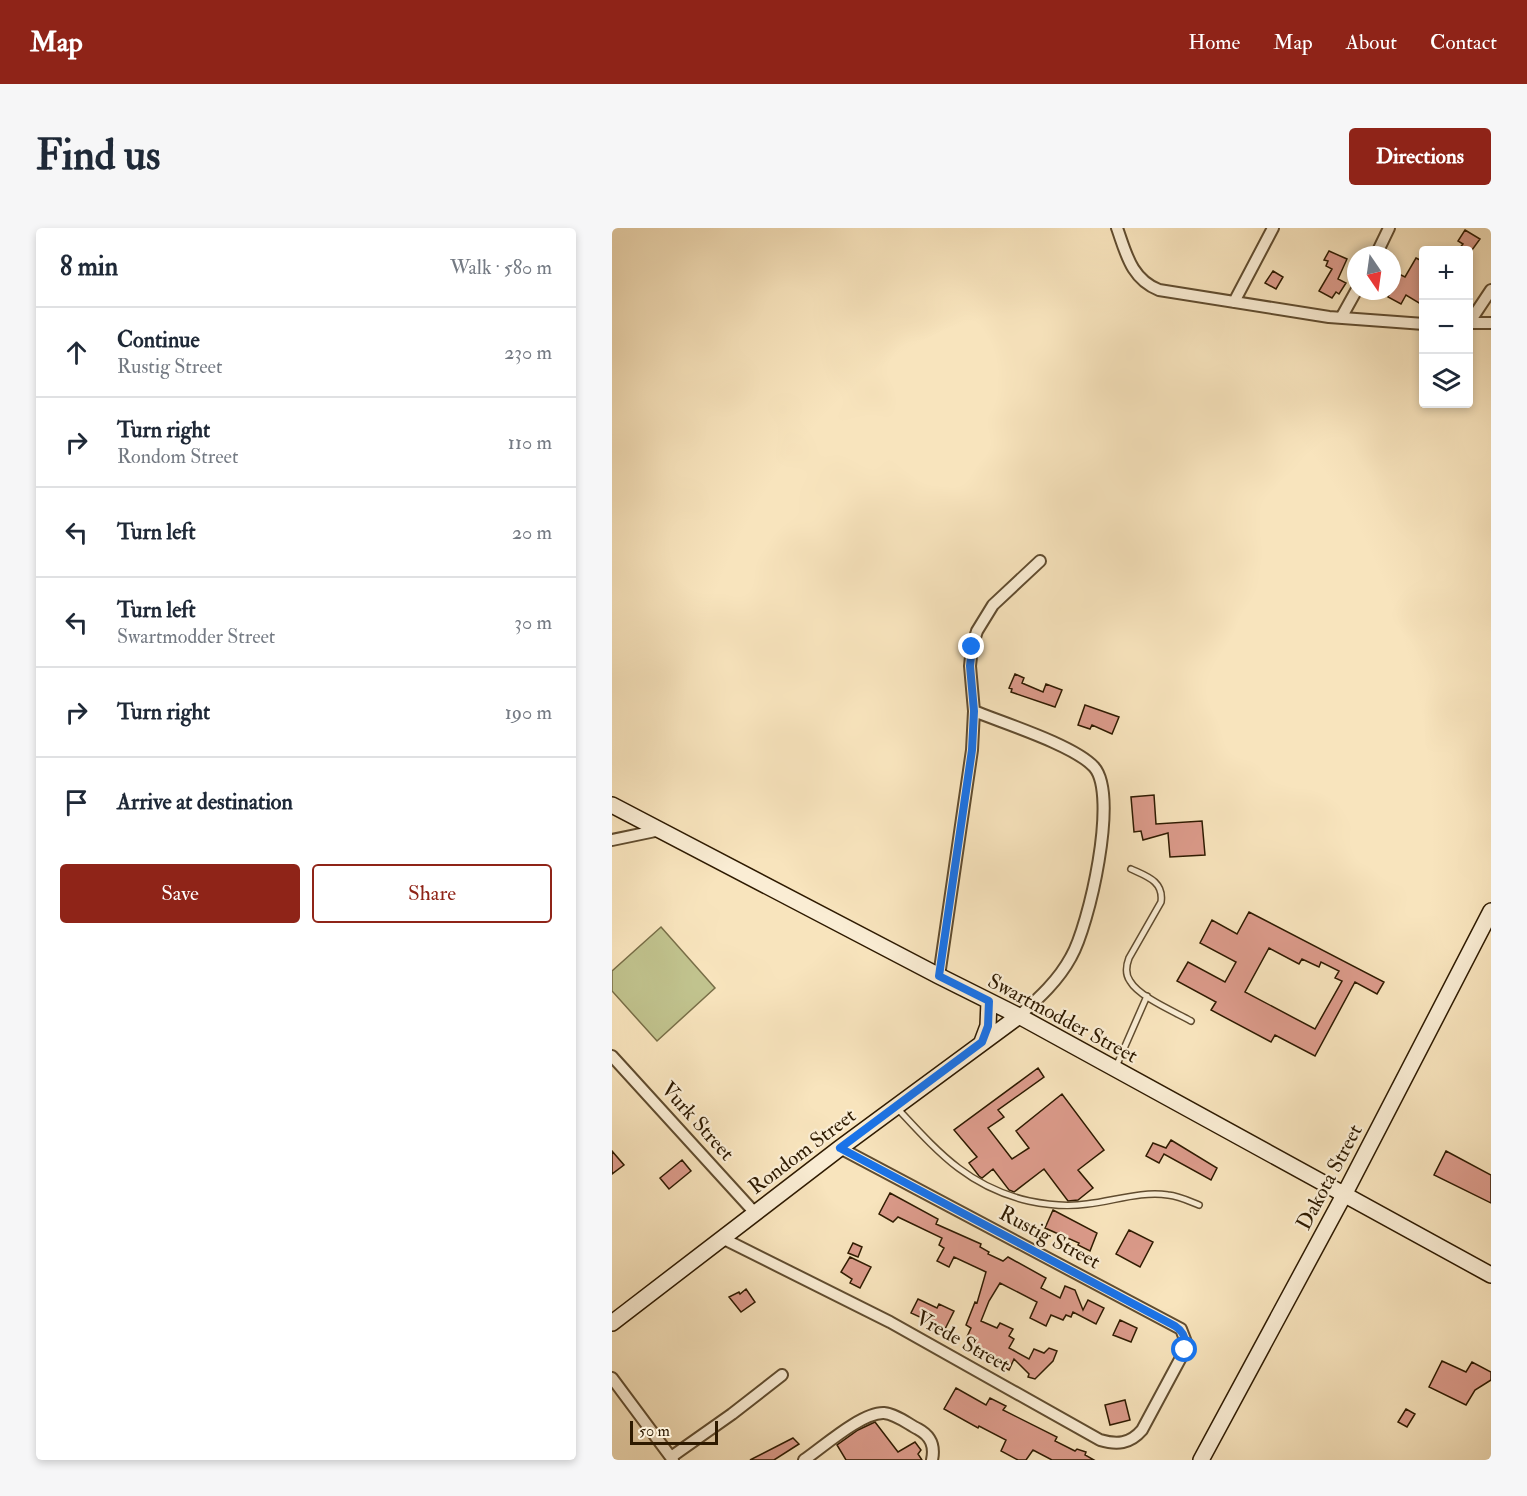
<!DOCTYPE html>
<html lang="en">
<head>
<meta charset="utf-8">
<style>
  body { margin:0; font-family:"IM FELL Double Pica",serif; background:#f6f6f7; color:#1f2937 }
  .controls { position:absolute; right:18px; top:18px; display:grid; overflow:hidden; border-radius:6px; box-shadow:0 3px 9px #0003 }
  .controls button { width:54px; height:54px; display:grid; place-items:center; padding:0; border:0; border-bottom:2px solid #e0e1e3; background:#fff; color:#1f2937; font:30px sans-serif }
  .compass { position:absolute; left:735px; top:18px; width:54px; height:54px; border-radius:50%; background:#fff; box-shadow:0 3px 9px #0003; rotate:167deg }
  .scale { position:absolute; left:18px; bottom:15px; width:88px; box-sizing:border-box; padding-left:6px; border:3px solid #2e1a00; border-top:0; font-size:16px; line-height:21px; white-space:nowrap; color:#2e1a00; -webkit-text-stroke:4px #faedd4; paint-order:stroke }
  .stop { position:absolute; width:18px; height:18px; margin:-14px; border:4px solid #1a73e8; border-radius:50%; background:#fff }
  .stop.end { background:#1a73e8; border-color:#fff; box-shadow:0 2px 6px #0008 }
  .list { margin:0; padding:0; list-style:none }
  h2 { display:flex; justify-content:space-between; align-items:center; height:78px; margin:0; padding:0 24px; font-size:26px }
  h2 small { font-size:20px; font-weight:400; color:#747a83 }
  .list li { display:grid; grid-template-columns:39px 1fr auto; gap:18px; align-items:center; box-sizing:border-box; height:90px; padding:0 24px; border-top:2px solid #e0e1e3 }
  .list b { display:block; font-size:22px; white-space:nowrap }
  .list p { margin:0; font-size:20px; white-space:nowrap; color:#747a83 }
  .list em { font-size:20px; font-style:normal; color:#747a83 }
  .actions { display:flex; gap:12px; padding:18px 24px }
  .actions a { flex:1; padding:14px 0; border:2px solid #8f2418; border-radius:6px; text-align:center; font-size:21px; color:#8f2418 }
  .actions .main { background:#8f2418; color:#fff }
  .icon { flex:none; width:33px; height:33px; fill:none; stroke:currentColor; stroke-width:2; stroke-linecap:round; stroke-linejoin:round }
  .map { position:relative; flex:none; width:879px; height:1232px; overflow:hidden; border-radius:6px }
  header { display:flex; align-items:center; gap:36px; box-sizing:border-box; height:84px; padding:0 30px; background:#8f2418; color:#fff }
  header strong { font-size:28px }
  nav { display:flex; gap:33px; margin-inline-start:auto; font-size:21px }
  .intro { display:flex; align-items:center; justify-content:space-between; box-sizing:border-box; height:144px; padding:0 36px }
  h1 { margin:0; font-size:42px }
  .button { padding:15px 27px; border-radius:6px; background:#8f2418; color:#fff; font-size:21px; font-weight:700 }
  main { display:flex; gap:36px; padding:0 36px }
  aside { flex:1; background:#fff; border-radius:6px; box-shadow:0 3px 9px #0003 }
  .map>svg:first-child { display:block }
  .green { fill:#c1c38e; stroke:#786e47; stroke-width:1.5 }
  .building { fill:#dc9b8b; stroke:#2e1a00; stroke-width:1.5; fill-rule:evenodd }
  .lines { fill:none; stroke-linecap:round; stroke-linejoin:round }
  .lane-casing { stroke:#604c2f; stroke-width:8 }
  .street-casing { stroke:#604c2f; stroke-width:14 }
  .secondary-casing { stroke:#2e1a00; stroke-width:18 }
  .lane { stroke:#faedd4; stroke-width:5 }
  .street { stroke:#faedd4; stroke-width:10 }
  .secondary { stroke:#faedd4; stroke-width:15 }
  .route { stroke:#1a73e8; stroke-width:8 }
  .labels { text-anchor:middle; stroke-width:4.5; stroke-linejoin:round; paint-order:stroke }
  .street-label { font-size:21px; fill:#2e1a00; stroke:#faedd4 }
</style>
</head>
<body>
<header>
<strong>Map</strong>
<nav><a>Home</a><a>Map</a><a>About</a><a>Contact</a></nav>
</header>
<div class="intro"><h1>Find us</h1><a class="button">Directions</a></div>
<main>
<aside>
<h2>8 min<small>Walk · 580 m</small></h2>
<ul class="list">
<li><svg class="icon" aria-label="ahead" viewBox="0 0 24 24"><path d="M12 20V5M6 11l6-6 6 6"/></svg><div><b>Continue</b><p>Rustig Street</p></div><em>230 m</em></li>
<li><svg class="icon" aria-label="right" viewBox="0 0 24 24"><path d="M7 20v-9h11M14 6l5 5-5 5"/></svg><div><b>Turn right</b><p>Rondom Street</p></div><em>110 m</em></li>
<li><svg class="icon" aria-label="left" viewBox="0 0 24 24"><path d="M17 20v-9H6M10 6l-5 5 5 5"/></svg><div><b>Turn left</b></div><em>20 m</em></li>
<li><svg class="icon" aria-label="left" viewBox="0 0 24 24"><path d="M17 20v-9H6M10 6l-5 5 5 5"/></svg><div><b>Turn left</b><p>Swartmodder Street</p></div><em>30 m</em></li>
<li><svg class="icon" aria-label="right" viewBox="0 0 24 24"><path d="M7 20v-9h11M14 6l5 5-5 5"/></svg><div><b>Turn right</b></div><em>190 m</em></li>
<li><svg class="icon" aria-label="arrive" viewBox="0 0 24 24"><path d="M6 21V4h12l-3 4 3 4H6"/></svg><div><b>Arrive at destination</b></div></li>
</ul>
<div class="actions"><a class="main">Save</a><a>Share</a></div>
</aside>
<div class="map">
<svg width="879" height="1232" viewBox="0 0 879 1232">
  <rect width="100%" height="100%" fill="#f8e4bd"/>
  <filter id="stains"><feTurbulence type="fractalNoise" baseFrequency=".00333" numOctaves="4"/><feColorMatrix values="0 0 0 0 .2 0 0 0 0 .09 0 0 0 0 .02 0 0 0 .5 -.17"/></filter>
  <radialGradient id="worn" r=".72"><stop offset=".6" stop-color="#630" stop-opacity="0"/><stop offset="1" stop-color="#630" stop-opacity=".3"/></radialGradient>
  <path class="green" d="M49,699L103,760L45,813L0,763V743Z"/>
  <path class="building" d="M853,2L868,11L860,22H846L851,16L846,13Z
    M717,23L735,31L726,51L734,55L727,66L724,64L720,70L707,63L720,41L714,38L716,33L712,32Z
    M804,30L812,34V78L794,67L789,76L776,69L787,46L793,49Z
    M661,43L671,49L664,61L653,55Z
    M403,446L412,450L410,455L431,464L434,456L450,462L443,479L399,464L400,461L397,460Z
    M473,477L507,489L500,506L480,497L478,501L466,497Z
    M542,567L544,596L590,593L593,627L558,629L556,605L531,612L529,603L522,604L519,569Z
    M637,684L772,754L765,766L743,754L703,828L663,807L659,814L599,782L604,774L565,753L576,734L613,754L624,734L588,715L600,692L625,706ZM657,720L687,736L690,731L707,739L709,734L727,743L723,750L730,753L703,801L633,764Z
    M426,840L432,849L386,882L392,889L376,900L400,931L417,920L404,903L450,866L492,922L466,942L481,960L466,972L456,973L432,941L402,964L397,962L381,941L370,950L367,948L357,935L365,929L342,902Z
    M559,912L605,940L599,952L552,926L547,935L534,928L541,915L554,920Z
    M0,923L12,937L0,946Z
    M834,923L879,947V975L822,947Z
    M70,932L79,943L57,961L48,950Z
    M278,965L326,991L324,996L369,1016L368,1019L377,1024L376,1026L391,1033L396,1029L434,1050L429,1060L448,1070L453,1058L463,1062L471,1082L476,1072L492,1080L484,1096L461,1084L459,1089L454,1087L451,1092L439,1087L434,1098L418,1090L425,1074L388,1055L377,1073L369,1093L385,1100L388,1095L401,1101L397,1108L402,1111L397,1120L417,1131L422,1121L432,1125L437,1120L445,1123L441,1133L423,1151L416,1149L417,1146L402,1131L397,1142L371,1129L372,1127L357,1120L360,1113L354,1111L359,1100L354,1097L363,1074L365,1075L374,1044L342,1029L337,1039L325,1033L332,1020L327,1017L330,1010L286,989L281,994L267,986Z
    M441,982L485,1005L478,1023L466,1017L467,1015L433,1000Z
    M517,1002L541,1014L528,1039L504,1026Z
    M241,1015L250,1019L246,1029L236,1025Z
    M238,1029L259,1039L248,1060L238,1055L240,1051L229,1044Z
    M134,1061L143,1074L129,1084L117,1069L127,1064L128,1066Z
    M306,1071L325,1080L327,1076L342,1083L330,1107L320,1102L323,1096L299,1085Z
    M508,1092L525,1100L519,1114L501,1107Z
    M830,1133L854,1144L860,1134L879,1144V1152L863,1162L854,1177L817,1159Z
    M344,1160L374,1177L378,1170L394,1178L391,1182L445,1209L443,1213L463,1223L465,1221L474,1224L473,1227L482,1232H440L421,1222L414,1232H406L389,1223L394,1212L367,1198L366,1200L332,1181Z
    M513,1172L518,1192L498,1197L493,1177Z
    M794,1181L803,1186L795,1199L786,1194Z
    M263,1194L286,1224L303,1214L309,1222L306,1226L310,1232H234L225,1217L246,1202Z
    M181,1210L187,1216L162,1232H138Z"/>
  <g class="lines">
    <defs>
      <path id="lane" d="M519,641C534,648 552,653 549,674L517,730C514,738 513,746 518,753C527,769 563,784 579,793
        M503,841L535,768
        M285,880C326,924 356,959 417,973C436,977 455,979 475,976C502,973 529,963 556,967C567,968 577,973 587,977"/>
      <path id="street" d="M505,0C514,25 519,51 547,62L717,89L812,96
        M764,27L777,0
        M622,74L661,0
        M729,90L744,63
        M856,95H879
        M857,95L879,62
        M362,483C391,495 462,517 482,539C507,567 477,698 459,729C446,753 427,770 407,788
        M0,612L48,602
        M327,748L360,522L362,483L358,438L360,419L365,403L381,377L428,333
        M0,828L143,985
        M112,1011L278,1094L488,1212C505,1217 518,1216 530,1202L573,1122L574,1114L569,1101L228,920
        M0,1150L61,1232
        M59,1229L120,1186L170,1147
        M192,1232C211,1219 250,1184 272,1185C284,1186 296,1196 306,1201C319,1208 323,1218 320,1232"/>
      <path id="secondary" d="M0,577L327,748L407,788L879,1047
        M370,814L376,798L377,773
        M0,1095L228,920L407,788
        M589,1232L732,967L879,683"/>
    </defs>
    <use href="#lane" class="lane-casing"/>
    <use href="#street" class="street-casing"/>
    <use href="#secondary" class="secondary-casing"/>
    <use href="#lane" class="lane"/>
    <use href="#street" class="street"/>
    <use href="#secondary" class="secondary"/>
  </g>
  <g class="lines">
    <path class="route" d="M360,419L358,438L362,483L360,522L327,748L377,773L376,798L370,814L228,920L563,1098C572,1104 575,1111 573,1122"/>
  </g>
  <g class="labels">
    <g class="street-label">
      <text transform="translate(451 790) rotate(28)" y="7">Swartmodder Street</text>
      <text transform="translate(86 893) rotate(48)" y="7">Vurk Street</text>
      <text transform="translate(190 923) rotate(-37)" y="7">Rondom Street</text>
      <text transform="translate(717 949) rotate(-62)" y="7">Dakota Street</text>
      <text transform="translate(438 1009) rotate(28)" y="7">Rustig Street</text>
      <text transform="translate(351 1113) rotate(29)" y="7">Vrede Street</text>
    </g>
  </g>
  <rect width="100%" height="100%" filter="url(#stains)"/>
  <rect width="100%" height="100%" fill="url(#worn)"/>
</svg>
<div class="controls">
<button>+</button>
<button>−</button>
<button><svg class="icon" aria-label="layers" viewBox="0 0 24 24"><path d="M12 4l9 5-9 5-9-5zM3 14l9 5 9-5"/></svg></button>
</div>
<svg class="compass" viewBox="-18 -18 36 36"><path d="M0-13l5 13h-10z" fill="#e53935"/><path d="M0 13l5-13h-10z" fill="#747a83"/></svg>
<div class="scale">50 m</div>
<div class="stop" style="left:573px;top:1122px"></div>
<div class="stop end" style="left:360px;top:419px"></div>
</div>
</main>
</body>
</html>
